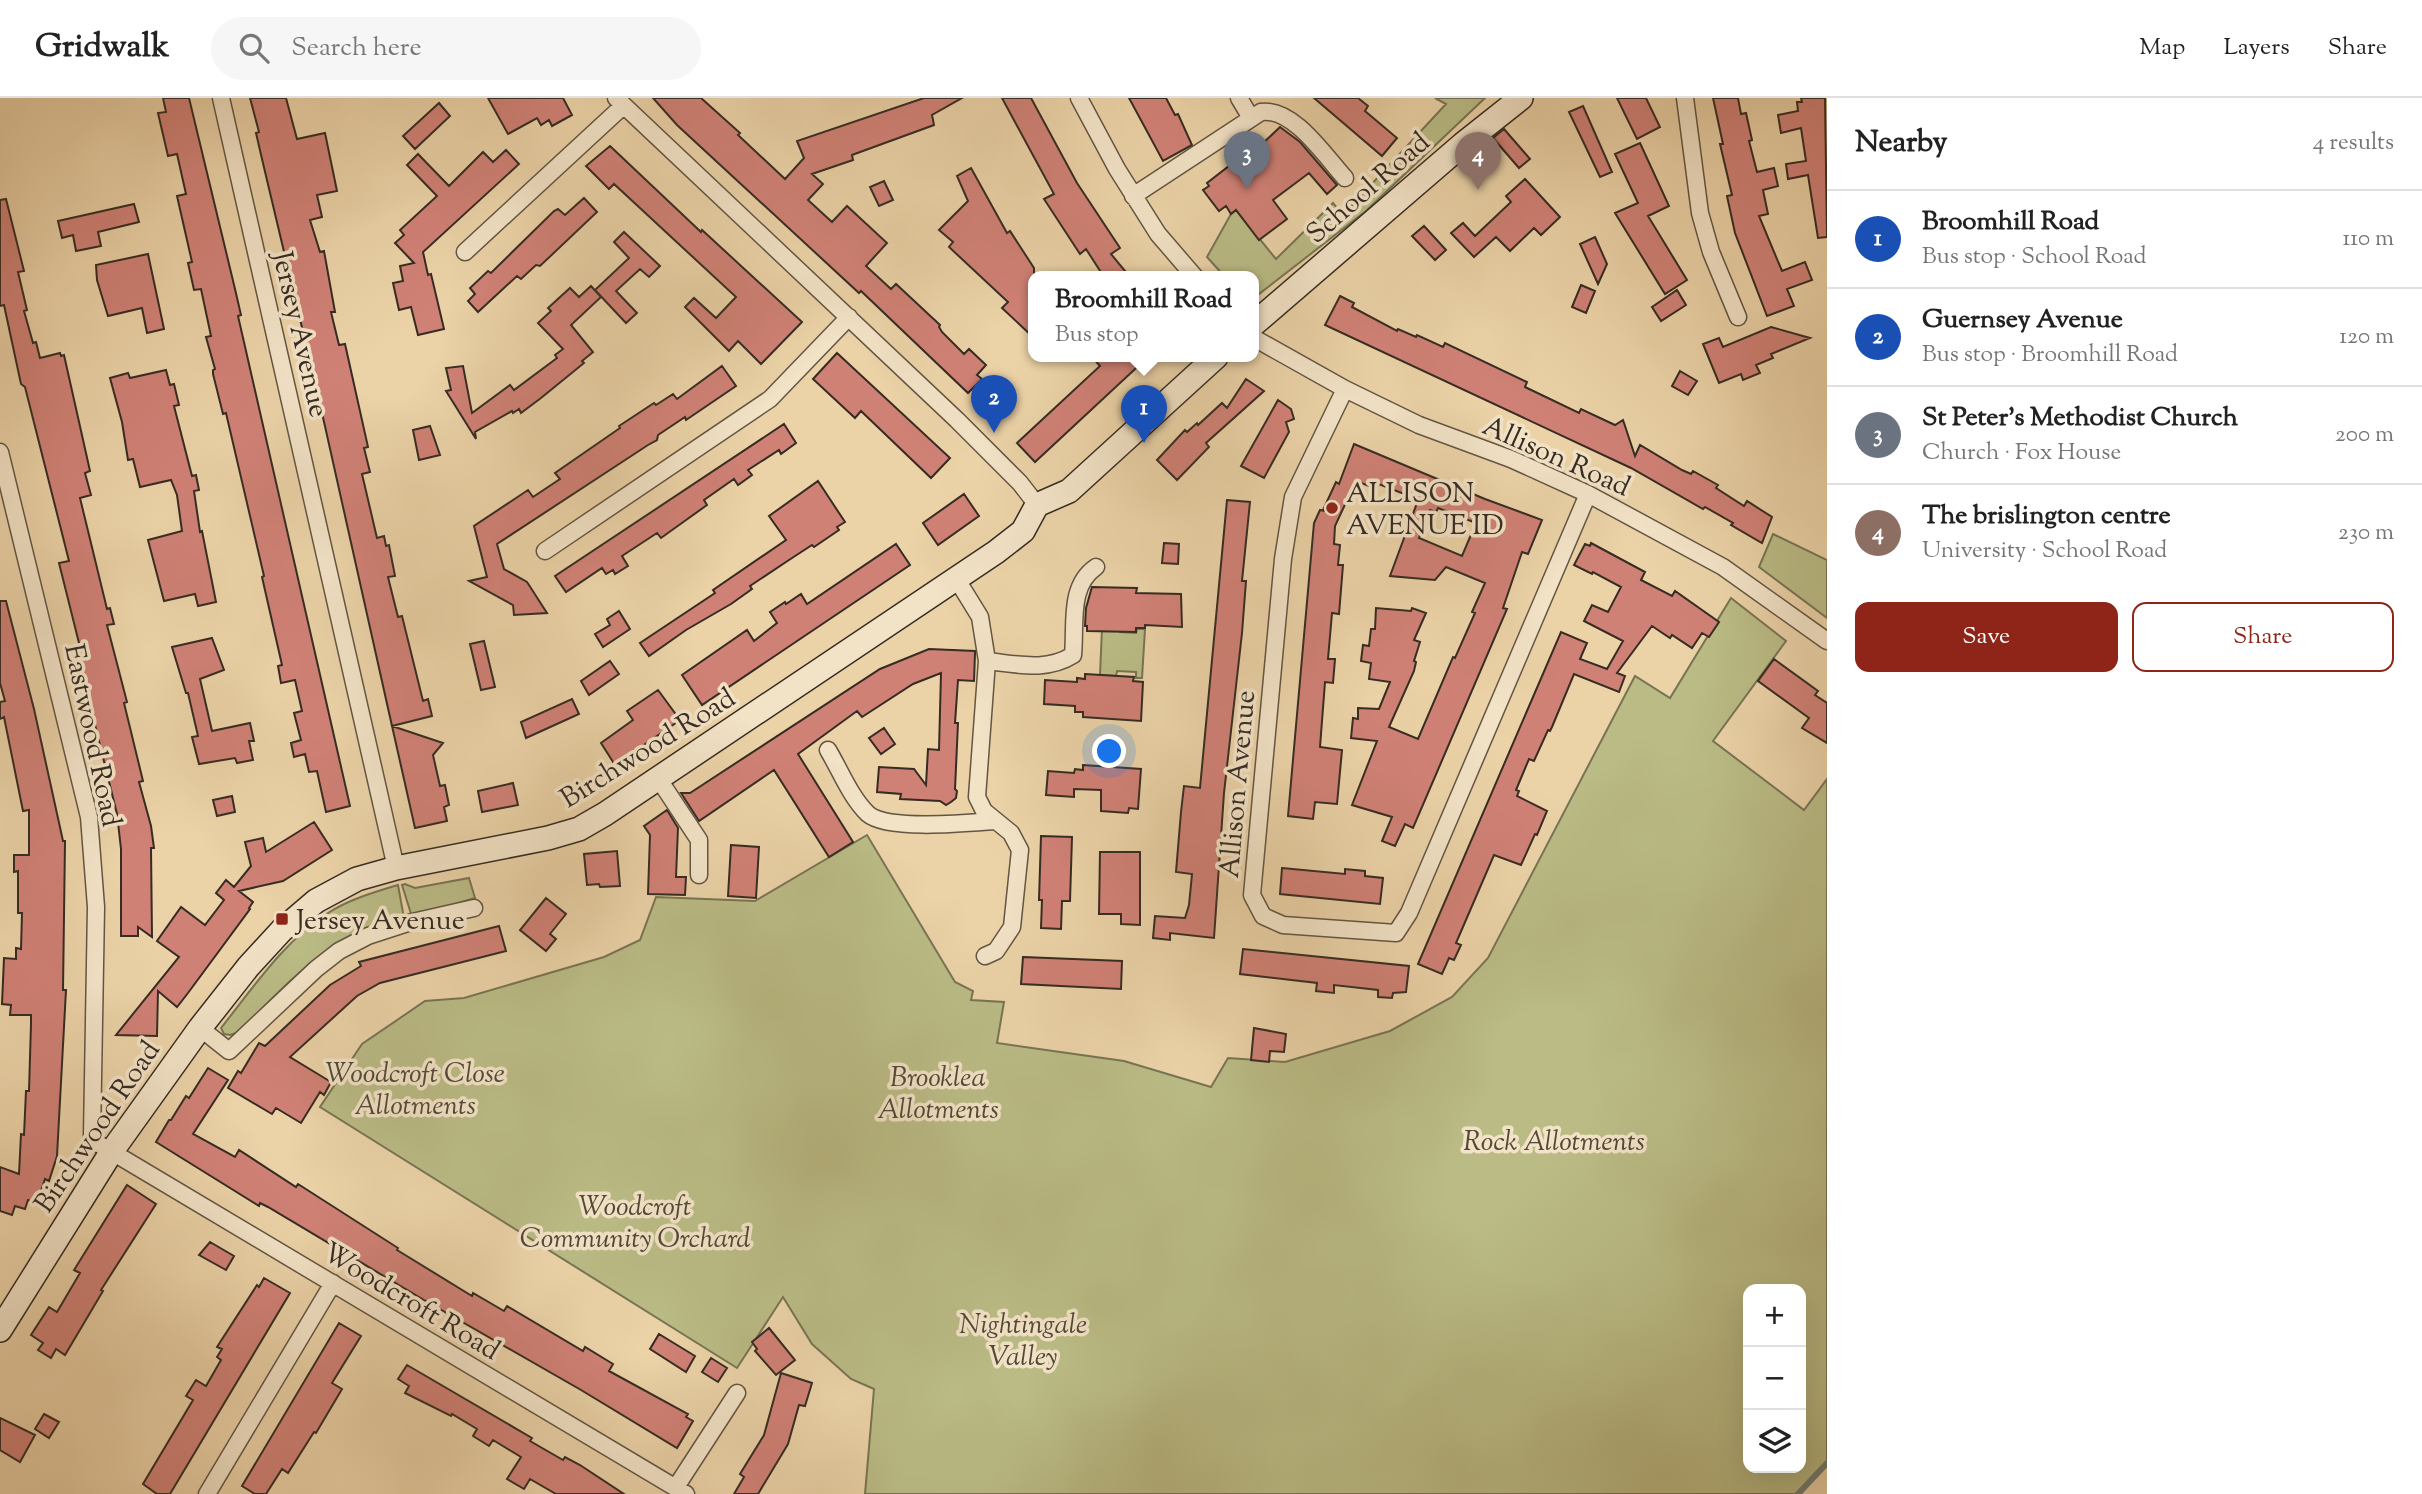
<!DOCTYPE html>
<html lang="en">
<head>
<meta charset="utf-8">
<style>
  body { margin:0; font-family:"Sorts Mill Goudy",serif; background:#f6f6f6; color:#222 }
  .controls { position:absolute; right:21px; bottom:21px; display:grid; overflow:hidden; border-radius:14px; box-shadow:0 7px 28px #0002 }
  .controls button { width:63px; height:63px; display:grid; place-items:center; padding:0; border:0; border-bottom:2px solid #e0e0e0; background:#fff; color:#222; font:35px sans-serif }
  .you { position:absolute; left:1110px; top:654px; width:24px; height:24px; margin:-18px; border:5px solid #fff; border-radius:50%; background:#1a73e8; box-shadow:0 0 0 10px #1a73e833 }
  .badge { display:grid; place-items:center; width:46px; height:46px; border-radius:50%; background:#8f2418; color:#fff; font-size:23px; font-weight:700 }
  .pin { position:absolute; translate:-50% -58px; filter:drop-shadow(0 2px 4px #0008) }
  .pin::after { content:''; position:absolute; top:37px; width:24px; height:21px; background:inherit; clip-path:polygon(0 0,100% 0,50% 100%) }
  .popup { position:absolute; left:1028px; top:173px; width:231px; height:91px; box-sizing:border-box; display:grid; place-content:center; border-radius:14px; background:#fff; filter:drop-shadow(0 2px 5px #0005); font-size:23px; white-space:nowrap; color:#767676 }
  .popup b { font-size:26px; color:#222 }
  .popup::after { content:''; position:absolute; left:50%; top:100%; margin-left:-14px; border:14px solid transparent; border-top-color:#fff }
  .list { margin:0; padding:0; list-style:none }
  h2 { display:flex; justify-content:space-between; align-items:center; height:91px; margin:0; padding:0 28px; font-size:30px }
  h2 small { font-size:23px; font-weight:400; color:#767676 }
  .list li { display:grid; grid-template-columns:46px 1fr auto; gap:21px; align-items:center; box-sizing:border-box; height:98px; padding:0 28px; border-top:2px solid #e0e0e0 }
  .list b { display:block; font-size:26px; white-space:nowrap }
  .list p { margin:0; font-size:23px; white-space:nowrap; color:#767676 }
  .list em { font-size:23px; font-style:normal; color:#767676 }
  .actions { display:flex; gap:14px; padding:21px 28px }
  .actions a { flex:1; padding:16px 0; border:2px solid #8f2418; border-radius:14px; text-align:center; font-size:24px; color:#8f2418 }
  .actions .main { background:#8f2418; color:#fff }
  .icon { flex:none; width:38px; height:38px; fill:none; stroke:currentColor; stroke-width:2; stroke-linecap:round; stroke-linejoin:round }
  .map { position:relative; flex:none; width:1827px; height:1396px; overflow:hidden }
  header { display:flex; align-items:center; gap:42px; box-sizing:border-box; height:98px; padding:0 35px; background:#fff; border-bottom:2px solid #e0e0e0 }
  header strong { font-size:33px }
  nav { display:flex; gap:38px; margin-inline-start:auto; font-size:24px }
  .search { width:490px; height:63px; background:#f6f6f6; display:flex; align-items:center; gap:18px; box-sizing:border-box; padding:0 24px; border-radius:38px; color:#767676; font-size:26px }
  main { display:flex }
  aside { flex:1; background:#fff }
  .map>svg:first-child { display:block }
  .green { fill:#babb85; stroke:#787454; stroke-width:2; fill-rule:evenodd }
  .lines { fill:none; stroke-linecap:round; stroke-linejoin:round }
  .stream { stroke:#717f76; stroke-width:6 }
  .building { fill:#d08176; stroke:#362c23; stroke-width:2; fill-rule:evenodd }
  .street-casing { stroke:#635644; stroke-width:19 }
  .secondary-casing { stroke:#362c23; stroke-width:26 }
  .street { stroke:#f2e2c6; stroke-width:16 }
  .secondary { stroke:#f2e2c6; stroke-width:23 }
  .poi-dot { fill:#8f2418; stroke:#f2e2c6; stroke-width:2.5 }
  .labels { text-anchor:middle; stroke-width:7; stroke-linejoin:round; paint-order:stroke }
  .street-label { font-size:28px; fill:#362c23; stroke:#f2e2c6 }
  .poi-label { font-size:28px; fill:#362c23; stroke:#f2e2c6; text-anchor:start }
  .park-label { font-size:28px; font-style:italic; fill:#504937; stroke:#f2e2c6 }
</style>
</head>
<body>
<header>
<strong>Gridwalk</strong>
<div class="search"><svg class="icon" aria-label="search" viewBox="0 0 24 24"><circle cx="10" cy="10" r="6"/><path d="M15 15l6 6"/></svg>Search here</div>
<nav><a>Map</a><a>Layers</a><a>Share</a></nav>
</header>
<main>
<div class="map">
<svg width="1827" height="1396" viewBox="0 0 1827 1396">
  <rect width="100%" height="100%" fill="#ebd2a7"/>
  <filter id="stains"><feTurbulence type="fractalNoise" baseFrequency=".00286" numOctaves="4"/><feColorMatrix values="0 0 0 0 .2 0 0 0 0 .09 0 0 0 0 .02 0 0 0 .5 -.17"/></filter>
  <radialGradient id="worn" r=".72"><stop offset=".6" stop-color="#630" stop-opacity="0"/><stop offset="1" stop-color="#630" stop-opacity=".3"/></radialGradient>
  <path class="green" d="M1435,0H1485L1366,113L1259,196L1254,197V179H1225L1207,159L1231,116L1236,112L1276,161L1333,105L1343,117L1446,6Z
    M1773,436L1827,462V520L1759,469Z
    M1731,500L1786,543L1713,643L1804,712L1827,681V1365L1798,1396H865L874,1291L851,1281L812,1246L783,1199L737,1270L320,1009L362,946L425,903L464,900L604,859L640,842L656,799L755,803L867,737L955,884L973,893L971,902L1004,904L997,945L1124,963L1211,989L1228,960L1285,964L1390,933L1452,899L1488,860L1635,578L1670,600ZM1748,1191H1801V1370H1748Z
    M1102,530H1120V534L1136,535L1137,531H1145L1142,580H1136V574L1117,573L1116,578L1100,577Z
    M469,780L475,800L412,819L402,787L405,786L415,790Z
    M398,787L404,820C384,825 364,829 346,840C308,862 270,902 239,934L230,937L224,936L221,930C253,890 284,843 328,815C348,802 374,794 398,787Z"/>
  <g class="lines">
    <path class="stream" d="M1798,1396L1827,1365"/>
  </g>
  <path class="building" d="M163,0H189L235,191L241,217L238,218L350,708L326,714L317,673L309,674L305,656L294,659L291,645L301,642L294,615L302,613L295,582L281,585L278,568L282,567L262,479L264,478L226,315L223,316L213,276V272L215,271L206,239L211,238L201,191L194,192L188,165L192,164L177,98L186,96L177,56L168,58L158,15L166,14Z
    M250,0H286L297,41L325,35L337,93L317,97L322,119L310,122L320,154L324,153L335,214H331L339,247L345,246L368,349L364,350L370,374L362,376L377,440L384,438L386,448L389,447L395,478L388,479L398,519L402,518L423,603L428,601L432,618L392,628L318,297L262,61L256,35L259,34Z
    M488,0H563L572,17L552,28L549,22L541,27L537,20L508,36Z
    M653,0H701L740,35L738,37L785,81L804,60L797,43L924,0H962L932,17L934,27L852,57L853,62L812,76L823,86L808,102L832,124L847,108L887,145L866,168L891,191L896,186L940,227L939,229L942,234L964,256L969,251L986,267L977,277L982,281L968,295L861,193L859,195L677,27Z
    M1002,0H1031L1077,85L1120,150L1111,156L1130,179H1104L1086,151L1080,156L1044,101L1054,96Z
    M1129,0H1166L1175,17L1178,16L1192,47L1163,63Z
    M1314,0H1358L1368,8L1365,13L1397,40L1382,58Z
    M1617,0H1646L1660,29L1637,41Z
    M1713,0H1738L1741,16L1746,15L1752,42L1749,43L1757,74L1774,70L1778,88L1763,92L1768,116L1759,118L1782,173L1805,164L1812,182L1787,191L1794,208L1767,218L1735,135L1727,98L1732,97L1720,46H1723Z
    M1801,0H1825L1827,139L1818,140L1808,77L1788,81L1786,66L1806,63L1801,30L1781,35L1778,17L1798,13L1797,4H1802Z
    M439,5L450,18L415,51L403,38Z
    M1583,8L1612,74L1600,79L1569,14Z
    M1280,29L1300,44L1337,87L1327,96L1309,75L1273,102L1287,121L1259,142L1236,112L1231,116L1226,108L1219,113L1203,92L1209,88L1207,85L1234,64L1228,55L1252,37L1260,48Z
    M1504,31L1530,61L1519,70L1493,40Z
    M1640,45L1669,108L1648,118L1687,182L1665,196L1615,115L1638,105L1615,56Z
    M610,48L701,134L702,132L802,224L761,266L738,243L729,253L685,209L694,200L716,220L736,199L614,86L609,91L586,68Z
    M506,52L519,66L423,154L428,177L431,176L444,231L418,237L411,209L399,212L393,185L403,183L400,168L414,165L395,145L404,137L400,132L437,98L407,67L418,56L449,88L483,54L493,64Z
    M971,70L1007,135L1010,133L1034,170V240L1002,210L1008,204L949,149L953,144L939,132L968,103L957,78Z
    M1525,81L1560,119L1541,137L1534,130L1510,153L1496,139L1474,159L1451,135L1463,125L1475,138L1511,104L1506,98Z
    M884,83L893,102L879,108L870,89Z
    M584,100L597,114L540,168L536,167L521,181L517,178L478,214L468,203L475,196L470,190L488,173L491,175L554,113L558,111L565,117Z
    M6,101L24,173L18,174L27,212L24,213L33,245L36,244L40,260L60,255L61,258L64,257L90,373L85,375L91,397L80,400L107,511L110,510L114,526L107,527L127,604L124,605L143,683L139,684L151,728L154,750H151L152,839L138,829V838H121V751L117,716L77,554L81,553L59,465L69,463L25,289L21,286L4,207L0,208V102Z
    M134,106L139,124L98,134L101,148L76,153L73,137L62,140L58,123Z
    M1424,128L1446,152L1435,162L1412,138Z
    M624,134L660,168L649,179L640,171L616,193L637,215L626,225L595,192L629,160L614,144Z
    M1595,139L1607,166L1598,186L1580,146Z
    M148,156L164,231L147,235L142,210L108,218L97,182L96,167Z
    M1581,187L1595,193L1586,215L1572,209Z
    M591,188L601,199L571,227L593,254L582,263L584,265L541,300L521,315L519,311L513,315L512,313L475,334L476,341L446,293L451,292L446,270L463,268L472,315L510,287L514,292L557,260L555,257L563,251L538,225L551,213L548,210L570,190L579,199Z
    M1677,192L1686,207L1661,223L1652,209Z
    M1340,198L1354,205L1352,209L1397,233L1398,231L1416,239L1417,237L1443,249L1445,245L1527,284L1525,289L1579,315L1581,311L1615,327L1623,322L1635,358L1640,347L1682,372L1691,376L1693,373L1718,387L1716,390L1744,408L1747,403L1772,419L1762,445L1731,427L1733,425L1705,409L1703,411L1631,370L1325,227Z
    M1771,229L1810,240L1771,256L1773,260L1756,267L1760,275L1743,282L1741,276L1719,285L1703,246L1719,240L1723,249Z
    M837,255L950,360L931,380L861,313L855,320L813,281Z
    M1092,259H1148L1035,364L1017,345L1100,268Z
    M722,268L736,288L686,322L685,319L658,337L657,342L648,347L497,446L504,471L527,484L547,515L514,517L513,507L469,483L487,479L474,428L528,392L533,399L560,381L555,375L620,330L619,328L654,305L656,307L673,296L677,301Z
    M166,272L170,287L174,286L179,307L174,308L192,378L196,377L199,392L194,393L200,434L202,433L216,504L198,508L195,496L164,503L148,442L182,433L177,397L171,382L140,389L133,361L128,362L122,324L110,280L128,275L130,280Z
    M1680,273L1697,283L1688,297L1672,288Z
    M1246,281L1264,293L1206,345L1209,349L1177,382L1157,362L1185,332L1187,334L1197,325L1198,327L1222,305L1227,310Z
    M1278,302L1291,311L1294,321L1286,324L1289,334L1264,380L1241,368Z
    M784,326L796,345L781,356L779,352L748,372L752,377L738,387L734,381L704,402L707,407L661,440L657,435L622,458L628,468L615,476L613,472L606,476L602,470L566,494L555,478Z
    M430,328L440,357L419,362L413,332Z
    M1354,346L1485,401L1542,422L1528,456L1522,454L1503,510L1507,511L1413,730L1405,726L1395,748L1382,743L1392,719L1352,707L1377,643L1351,640L1353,620L1358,621V610L1379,611L1390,584L1369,581L1371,565L1361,563L1363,547L1369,548L1371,531H1375L1376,510L1411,513L1412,510L1426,515L1414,542L1420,544L1414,563L1416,564L1414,573L1389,629L1418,641L1453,559L1455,560L1475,515L1472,514L1485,485L1446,469L1435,482L1390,478L1417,405L1405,400L1407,397L1371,383L1369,388L1356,383L1335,428L1334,446L1340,447L1338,467H1343L1339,516L1332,515L1328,561H1335L1333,585L1325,584L1320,649L1342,652L1337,706L1315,704L1313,721L1288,718L1314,425L1320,412L1325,413L1323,412L1336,384L1339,386ZM1438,410L1476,425L1462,458L1419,440L1430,412L1436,414Z
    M818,383L845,424L837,429L839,432L814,449L812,447L789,462L750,488L752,491L731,506L686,532L649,558L640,545L715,495L713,492L786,442L769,418Z
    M964,396L979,418L938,447L923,425Z
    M1227,402L1250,404L1242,483H1246L1242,535L1224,695L1214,840L1170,835V842L1153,840L1155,818L1185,820L1189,807L1192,776L1176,774L1181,714L1184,688L1200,690Z
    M1164,445L1179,446L1178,466L1162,465Z
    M1591,445L1645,474L1641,482L1672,498L1675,493L1719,524L1709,539L1702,535L1692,550L1672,537L1670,540L1652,528L1617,575L1625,578L1619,594L1574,576L1552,629L1550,633L1548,632L1534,663L1529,661L1516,692L1519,693L1517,698L1547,713L1537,737L1535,736L1521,767L1494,757L1456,845L1461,847L1454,862L1449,860L1442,876L1418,866L1561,534L1587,545L1580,561L1607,571L1623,543L1584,523L1592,507L1608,514L1621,489L1593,474L1592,476L1574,467L1585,446L1590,448Z
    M896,446L910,467L702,607L682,577L747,532L754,543L777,525L770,514L785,504L786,506L801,496L807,506Z
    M1092,489L1137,490L1136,495L1181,496L1182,529L1145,527V530H1136V534L1087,533V528H1085L1086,510Z
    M0,503H6L34,611L63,743H65L63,892H66L57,1058L49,1083L45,1081L37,1105L28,1102L25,1111L15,1108L12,1117L0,1113V1069L19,1076L21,1036L24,1037L26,993H29L31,926V917H10L11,907L2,906L4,860L16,861V850L21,851L22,815H18V773L14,774V757H29V712L23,713L4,619L0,621V604L5,603L0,585Z
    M619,513L630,531L603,549L595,536L610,527L607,521Z
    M212,540L224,572L200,581L212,633L250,625L254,643H249L253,662L237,665L235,660L199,666L192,639L198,638L188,595H186L172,549Z
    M484,543L495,589L481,592L470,546Z
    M929,551L975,553V555L974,583L958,582L955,625H958L955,691L957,693L956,700L951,704L946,707L940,703L900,701L901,696L877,694L879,669L914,671L926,687L928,651L939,652L941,575L913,586L862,619L857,613L798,656L853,744L829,759L774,672L699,723L681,695H690L880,571Z
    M1774,561L1818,593L1815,597L1827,605V645L1802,630L1809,620L1758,583Z
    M610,563L619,576L589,597L581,583Z
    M1085,576L1134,579L1133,583L1143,584L1141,623L1083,619V614H1075V608L1044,606L1045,582L1077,584V580L1085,581Z
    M658,592L680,622L615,667L601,645L633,622L627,613Z
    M572,601L579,616L526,640L521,624Z
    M392,628L443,645L433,657L440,688L445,687L449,707L444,709L447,723L415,730Z
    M884,630L895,646L881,656L869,640Z
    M1083,667L1141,671L1138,711L1129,710L1128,715L1101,713V692L1074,691V699L1046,697L1048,673L1074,675L1075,671L1083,672Z
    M513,685L518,707L482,714L478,693Z
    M232,698L235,714L217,718L213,702Z
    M667,712L678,730L676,779H686L685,797L648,796L650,737L644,728Z
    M314,724L332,752L283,783L239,793L253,804L249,810L250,811L188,895L177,909L158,893L157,938L116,937L179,859L157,843L181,809L205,827L224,802L216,795L226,782L234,789L251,768L245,744L263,740L266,754Z
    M1041,738L1072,739L1070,803H1062L1061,831L1041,830L1042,802H1039Z
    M731,747L759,749L756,800L728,798Z
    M617,753L620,788L600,789L599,786L587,787L584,756Z
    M1100,754H1140V827L1121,826V816H1099Z
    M1282,770L1345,776V771L1365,773V778L1383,780L1380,806L1280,796Z
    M546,800L566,816L550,836L556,841L546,853L520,832Z
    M499,828L506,853L380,885L357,898L290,959L331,984L324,997L320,994L301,1025L276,1010L272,1016L228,990L238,973L241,975L259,945L265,948L330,887L361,868L359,864Z
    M1243,851L1409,868L1406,894L1393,895L1392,900L1378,899V892L1334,887V895L1316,893L1317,885L1240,876Z
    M1023,859L1122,863L1121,891L1021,886Z
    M1254,930L1286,936L1284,954L1270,953L1269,964L1251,962Z
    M208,970L228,982L193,1036L235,1059L239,1052L296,1089L298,1086L398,1150L397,1152L472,1198L473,1195L504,1213L507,1208L583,1253L585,1249L613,1266L609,1273L688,1316L686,1319L693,1323L677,1350L581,1292L424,1202L268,1109L260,1105L259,1108L156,1044L169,1022H171L186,998L189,1000Z
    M127,1087L156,1106L101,1192L103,1193L65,1257L56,1251L51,1260L38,1252L43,1245L31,1237L49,1209L57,1214L80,1175L74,1172Z
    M210,1144L234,1158L226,1172L199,1157Z
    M264,1180L290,1195L170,1396H157L143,1386L193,1302L186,1298L196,1282L206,1288L221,1262L217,1259L222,1251L217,1249L257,1187L259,1189Z
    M339,1225L361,1238L332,1285L342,1291L316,1335L314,1334L288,1375L282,1371L266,1396H255L242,1388Z
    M769,1230L795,1262L776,1277L755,1253L757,1251L752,1244Z
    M659,1236L695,1258L686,1274L650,1251Z
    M711,1260L727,1270L718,1284L702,1274Z
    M407,1267L532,1340L530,1343L563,1362L565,1359L580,1367L624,1396H556L530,1381L524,1391L507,1381L521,1359L493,1342L489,1348L473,1338L477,1331L452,1316L451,1318L405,1295L409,1288L398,1281Z
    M781,1275L812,1285L805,1308L799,1307L788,1346L758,1396H734L744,1379L740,1376L764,1337Z
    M44,1316L59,1324L49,1340L35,1331Z
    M0,1320L35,1337L20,1364L0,1352Z"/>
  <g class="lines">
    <defs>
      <path id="street" d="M221,0L396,770
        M616,0L957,322L1020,385L1037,407
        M1079,0L1117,71L1158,136L1195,179
        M1239,0L1251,20
        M1685,0L1700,115L1711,154L1738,219
        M1133,98L1261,14C1293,9 1325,58 1345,80
        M465,154L623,8
        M1254,240L1345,291L1419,327L1511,361L1588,396L1723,469L1827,543
        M1345,291L1293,399L1283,461L1252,797L1263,818L1283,827L1396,835L1409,815L1588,396
        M0,354L89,719L96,809L92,1038L97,1045L686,1396
        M545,453L770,301L849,219
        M956,480L980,519L987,563L977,699L984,713L1011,735L1020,752L1012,829L996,853L985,858
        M987,563C1017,566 1046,574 1073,557C1076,527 1068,488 1096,469
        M828,652C840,672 851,700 868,716C888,733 968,725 995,723
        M658,680L699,742V777
        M200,930L229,953L316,871L339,853L368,838L408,825L474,810
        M676,1389L737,1295
        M207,1396L333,1185"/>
      <path id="secondary" d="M1254,226L1463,46L1521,0
        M0,1232L112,1053L200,930L248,869L282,832L316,803L357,781L396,770L548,740L579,731L605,716L996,454L1023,433L1037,407L1069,393L1216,259"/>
    </defs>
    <use href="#street" class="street-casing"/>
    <use href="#secondary" class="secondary-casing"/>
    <use href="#street" class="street"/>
    <use href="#secondary" class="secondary"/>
  </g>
  <g class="poi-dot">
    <circle cx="1332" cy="410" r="7"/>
    <rect x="275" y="814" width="14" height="14" rx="3.5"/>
  </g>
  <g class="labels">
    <g class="street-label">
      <text transform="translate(1367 89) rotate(-41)" y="10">School Road</text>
      <text transform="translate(302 236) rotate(77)" y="10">Jersey Avenue</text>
      <text transform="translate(1557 357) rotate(24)" y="10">Allison Road</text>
      <text transform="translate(94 637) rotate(78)" y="10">Eastwood Road</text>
      <text transform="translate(647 649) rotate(-32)" y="10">Birchwood Road</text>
      <text transform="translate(1236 686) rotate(-85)" y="10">Allison Avenue</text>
      <text transform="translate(96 1028) rotate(-56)" y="10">Birchwood Road</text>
      <text transform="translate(412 1202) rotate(31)" y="10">Woodcroft Road</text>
    </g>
    <g class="poi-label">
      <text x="1346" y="404">ALLISON<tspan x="1346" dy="32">AVENUE ID</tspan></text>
      <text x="296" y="831">Jersey Avenue</text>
    </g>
    <g class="park-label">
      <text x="415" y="984">Woodcroft Close<tspan x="415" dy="32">Allotments</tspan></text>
      <text x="938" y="988">Brooklea<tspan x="938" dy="32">Allotments</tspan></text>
      <text x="1554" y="1052">Rock Allotments</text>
      <text x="635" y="1117">Woodcroft<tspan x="635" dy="32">Community Orchard</tspan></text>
      <text x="1023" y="1235">Nightingale<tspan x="1023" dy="32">Valley</tspan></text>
    </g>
  </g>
  <rect width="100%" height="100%" filter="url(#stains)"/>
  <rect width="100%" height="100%" fill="url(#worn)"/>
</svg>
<div class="controls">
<button>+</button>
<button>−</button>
<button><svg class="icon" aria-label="layers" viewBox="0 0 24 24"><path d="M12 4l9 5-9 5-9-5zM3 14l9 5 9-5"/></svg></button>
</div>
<div class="you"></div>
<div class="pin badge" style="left:1144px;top:345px;background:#1a4fb4">1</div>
<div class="popup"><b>Broomhill Road</b>Bus stop</div>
<div class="pin badge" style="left:994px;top:335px;background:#1a4fb4">2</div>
<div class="pin badge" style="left:1247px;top:91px;background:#6b7280">3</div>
<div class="pin badge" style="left:1478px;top:92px;background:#8d6e63">4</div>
</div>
<aside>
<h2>Nearby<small>4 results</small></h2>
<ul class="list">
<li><span class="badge" style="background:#1a4fb4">1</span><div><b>Broomhill Road</b><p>Bus stop · School Road</p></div><em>110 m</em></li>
<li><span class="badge" style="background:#1a4fb4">2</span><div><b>Guernsey Avenue</b><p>Bus stop · Broomhill Road</p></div><em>120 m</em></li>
<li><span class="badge" style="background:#6b7280">3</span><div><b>St Peter's Methodist Church</b><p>Church · Fox House</p></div><em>200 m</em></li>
<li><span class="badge" style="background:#8d6e63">4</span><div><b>The brislington centre</b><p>University · School Road</p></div><em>230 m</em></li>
</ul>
<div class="actions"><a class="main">Save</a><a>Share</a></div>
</aside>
</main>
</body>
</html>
